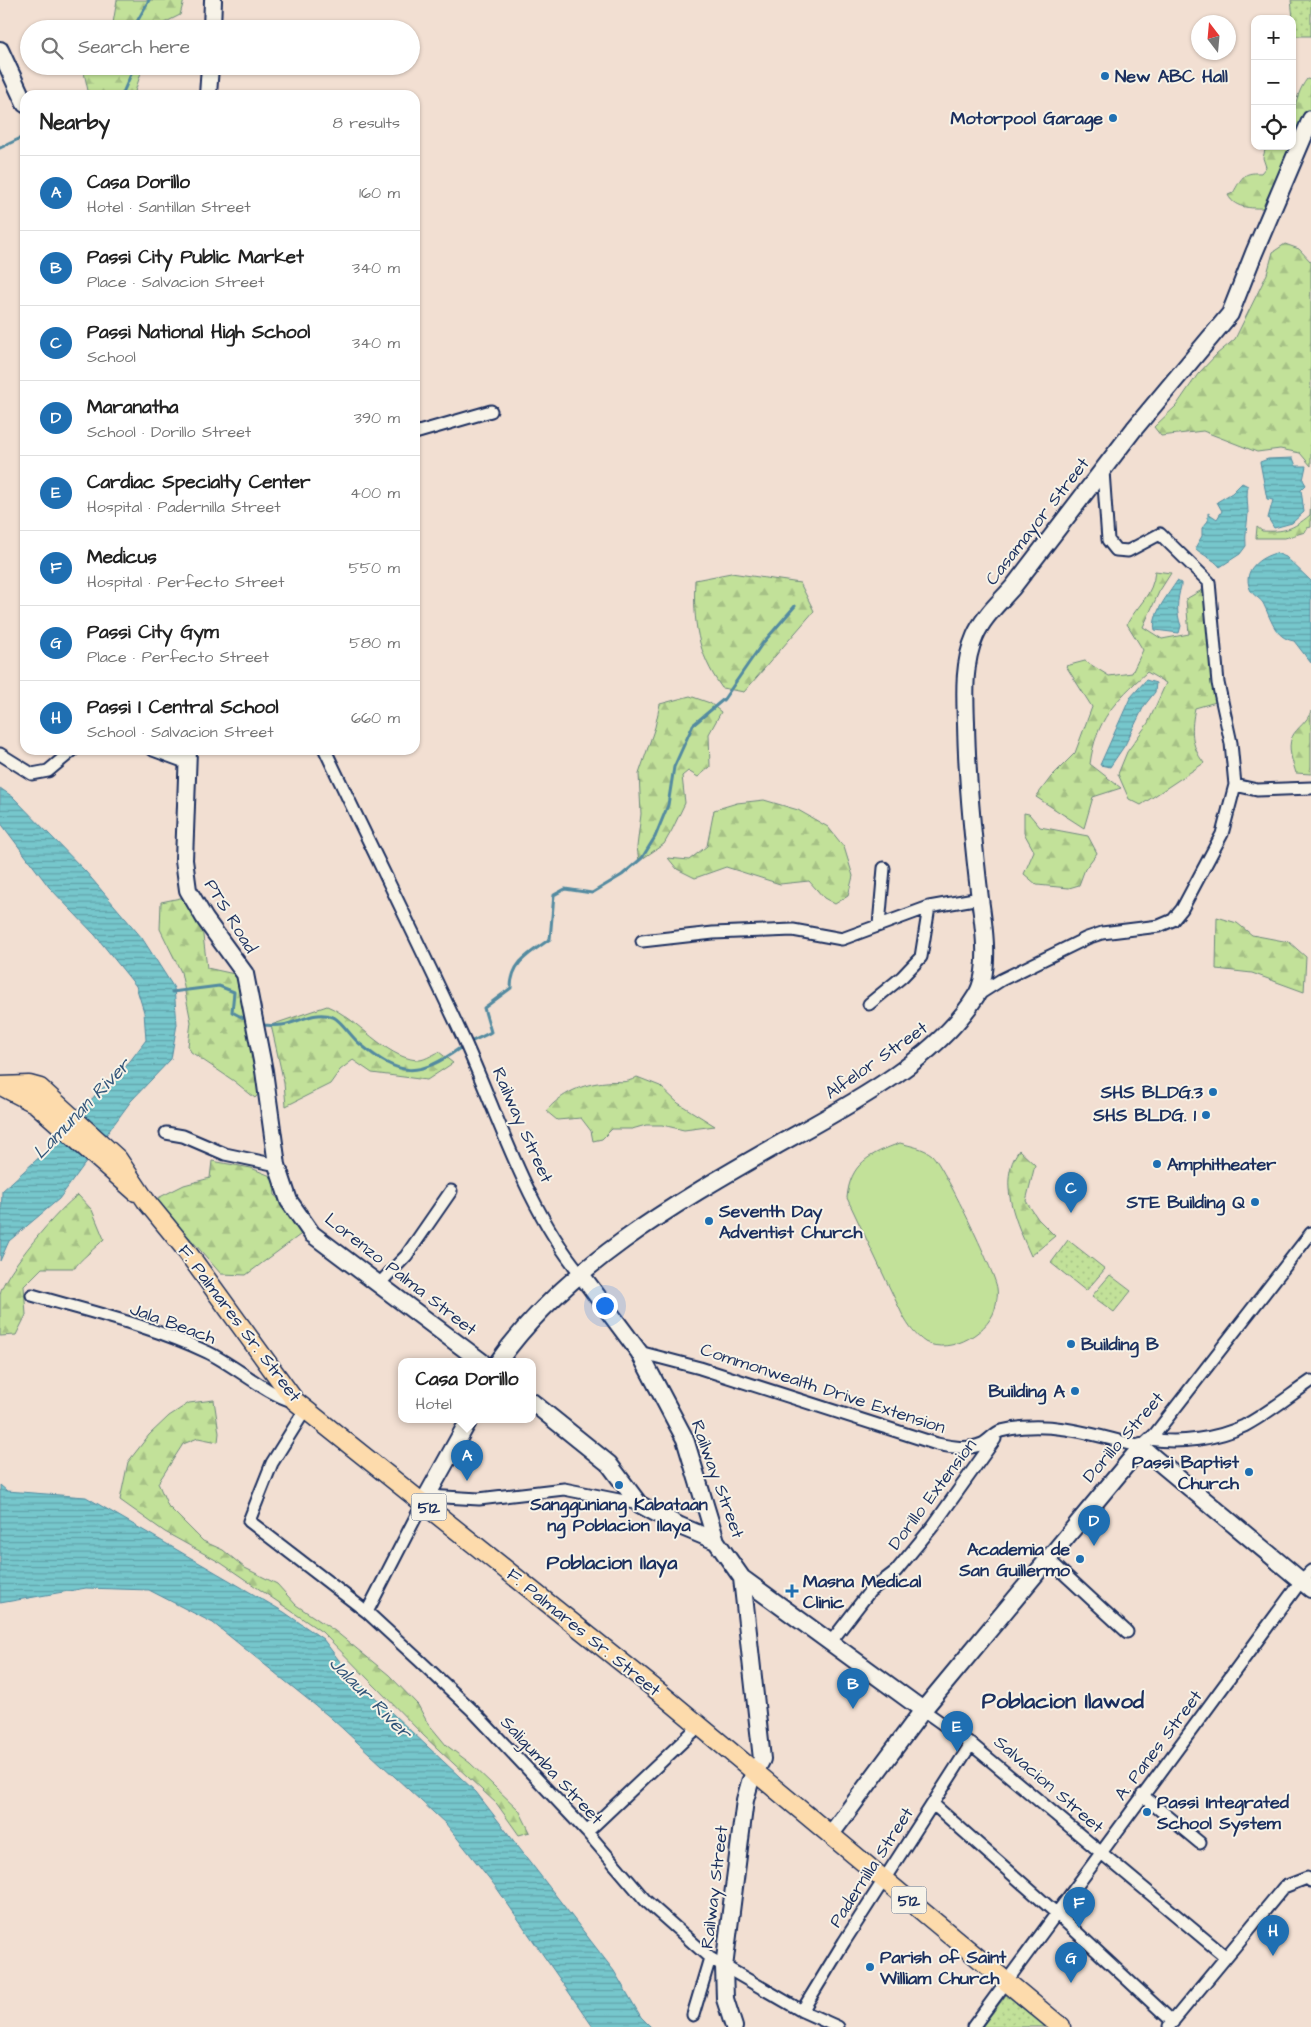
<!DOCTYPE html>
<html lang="en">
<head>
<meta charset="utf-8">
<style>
  body { margin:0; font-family:"Architects Daughter",sans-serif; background:#f6f6f6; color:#222 }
  .controls { position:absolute; right:15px; top:15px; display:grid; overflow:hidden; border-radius:10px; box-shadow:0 1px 4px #0004 }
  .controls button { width:45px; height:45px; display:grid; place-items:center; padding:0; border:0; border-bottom:1px solid #e0e0e0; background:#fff; color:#222; font:25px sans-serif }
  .compass { position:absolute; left:1191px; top:15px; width:45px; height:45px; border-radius:50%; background:#fff; box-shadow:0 1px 4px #0004; rotate:344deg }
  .you { position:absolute; left:604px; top:1305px; width:18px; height:18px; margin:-12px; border:4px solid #fff; border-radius:50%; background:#1a73e8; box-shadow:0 0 0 8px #1a73e833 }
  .badge { display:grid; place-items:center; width:32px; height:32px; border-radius:50%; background:#1f6fb2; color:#fff; font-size:16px; font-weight:700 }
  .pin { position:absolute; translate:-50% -41px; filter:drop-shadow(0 1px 2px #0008) }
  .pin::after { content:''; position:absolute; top:26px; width:18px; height:15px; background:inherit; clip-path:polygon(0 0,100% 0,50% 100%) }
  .popup { position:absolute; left:398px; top:1358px; width:138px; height:65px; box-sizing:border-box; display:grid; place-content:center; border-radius:10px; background:#fff; filter:drop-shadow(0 1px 4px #0005); font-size:16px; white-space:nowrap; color:#767676 }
  .popup b { font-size:19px; color:#222 }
  .popup::after { content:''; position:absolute; left:50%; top:100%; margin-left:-10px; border:10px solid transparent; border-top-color:#fff }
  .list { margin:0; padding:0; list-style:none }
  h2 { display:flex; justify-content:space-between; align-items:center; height:65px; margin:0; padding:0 20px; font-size:21px }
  h2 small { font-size:16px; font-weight:400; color:#767676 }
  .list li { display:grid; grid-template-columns:32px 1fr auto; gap:15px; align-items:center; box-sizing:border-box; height:75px; padding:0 20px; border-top:1px solid #e0e0e0 }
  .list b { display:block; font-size:19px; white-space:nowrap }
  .list p { margin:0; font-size:16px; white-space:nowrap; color:#767676 }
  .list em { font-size:16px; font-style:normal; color:#767676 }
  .icon { flex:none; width:28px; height:28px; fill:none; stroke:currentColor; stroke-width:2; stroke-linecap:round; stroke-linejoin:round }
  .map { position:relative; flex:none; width:1311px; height:2027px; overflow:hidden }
  .search { position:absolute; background:#fff; box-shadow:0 1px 4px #0004; left:20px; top:20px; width:400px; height:55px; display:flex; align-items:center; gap:12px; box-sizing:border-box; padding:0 18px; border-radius:28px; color:#767676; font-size:19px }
  .panel { position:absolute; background:#fff; box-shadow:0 1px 4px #0004; left:20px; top:90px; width:400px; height:665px; border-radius:15px }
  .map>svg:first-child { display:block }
  .grass { fill:url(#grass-dots); stroke:#6e887c }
  .forest { fill:url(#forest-firs); stroke:#6e887c }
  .pitch { fill:#c2e199; stroke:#6e887c }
  .water { fill:url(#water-rules); stroke:#528aa0 }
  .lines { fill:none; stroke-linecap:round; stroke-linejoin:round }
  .stream { stroke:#528aa0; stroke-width:3 }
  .street-casing { stroke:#1b2f5e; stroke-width:15 }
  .secondary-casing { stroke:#1b2f5e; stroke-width:20 }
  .primary-casing { stroke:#1b2f5e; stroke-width:21 }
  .street { stroke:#f7f3e8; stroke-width:11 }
  .secondary { stroke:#f7f3e8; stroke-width:16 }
  .primary { stroke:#fddbac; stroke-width:18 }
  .poi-dot { fill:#1f6fb2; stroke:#f7f3e8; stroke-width:2 }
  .labels { text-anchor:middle; stroke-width:4; stroke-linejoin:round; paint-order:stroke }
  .shield { fill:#f7f3e8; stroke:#5d6a87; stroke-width:1 }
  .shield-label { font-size:16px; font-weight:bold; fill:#1b2f5e }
  .poi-label { font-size:18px; font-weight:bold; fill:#1b2f5e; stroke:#f7f3e8; text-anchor:start }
  .street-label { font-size:18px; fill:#1b2f5e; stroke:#f7f3e8 }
  .water-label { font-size:19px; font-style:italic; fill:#32557a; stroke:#f7f3e8 }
  .quarter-label { font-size:20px; font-weight:bold; fill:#1b2f5e; stroke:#f7f3e8 }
  .district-label { font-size:22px; font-weight:bold; fill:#1b2f5e; stroke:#f7f3e8 }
</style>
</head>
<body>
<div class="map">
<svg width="1311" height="2027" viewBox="0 0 1311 2027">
  <defs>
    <pattern id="grass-dots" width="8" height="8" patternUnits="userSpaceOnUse" patternTransform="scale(1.25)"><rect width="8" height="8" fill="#c2e199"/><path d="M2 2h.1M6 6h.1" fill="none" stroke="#a6c186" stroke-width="1.8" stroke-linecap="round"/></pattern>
    <pattern id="forest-firs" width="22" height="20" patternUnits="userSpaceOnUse" patternTransform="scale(1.25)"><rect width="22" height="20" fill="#c2e199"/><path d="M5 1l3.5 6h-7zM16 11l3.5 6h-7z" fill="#a6c186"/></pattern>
    <pattern id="water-rules" width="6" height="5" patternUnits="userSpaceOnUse" patternTransform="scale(1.25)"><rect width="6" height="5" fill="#76c7cc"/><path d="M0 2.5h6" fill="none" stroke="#60a2a9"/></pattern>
  </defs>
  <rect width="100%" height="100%" fill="#f2dfd2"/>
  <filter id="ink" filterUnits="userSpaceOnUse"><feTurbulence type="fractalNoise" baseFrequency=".02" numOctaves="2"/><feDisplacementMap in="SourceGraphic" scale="10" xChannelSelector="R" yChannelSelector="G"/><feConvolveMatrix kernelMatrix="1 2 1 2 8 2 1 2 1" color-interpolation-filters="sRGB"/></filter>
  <g filter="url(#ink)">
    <path class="grass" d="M1291,0H1311V36H1295Z
      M1068,1240L1105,1269L1086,1291L1051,1263Z
      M1110,1275L1131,1291L1114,1312L1092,1296Z
      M1006,1995L1047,2027H982Z"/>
    <path class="forest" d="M117,0H184L180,15L152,29H112Z
      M86,66H143L134,95H89L83,68Z
      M1307,79L1311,80V113L1269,208C1255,208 1235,210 1228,195L1233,193C1242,178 1242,172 1261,173L1266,167L1263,158L1265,150L1292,146C1292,124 1293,97 1307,79Z
      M1285,244L1299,249L1311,262V466L1300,453L1280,449L1257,452L1203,431L1161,436L1154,427L1176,406L1198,374L1217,354L1235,339L1267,274L1273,252Z
      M1311,496V527L1307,528L1305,532L1285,538H1256L1257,527L1262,531C1284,532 1292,530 1310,515Z
      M1155,571L1171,573L1159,592L1143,627L1162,639L1189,634L1186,599L1202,590L1212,623L1211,664L1216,702L1195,708C1191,728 1190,746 1204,763L1141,805L1129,799L1118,774L1127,752L1148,723L1166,683L1147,672C1115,701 1096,720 1090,764L1121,788L1093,797L1084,828L1036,797L1051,777L1075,753L1092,707L1066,666L1085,661L1109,676L1132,673L1143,650L1127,624C1138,604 1153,596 1155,571Z
      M731,573L800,583L814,611L744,692L722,688C697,653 693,621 695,580Z
      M690,696L710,703L721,712L709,734L710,767L698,777L688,771L682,776L685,803L672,830L664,844L639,861L637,847L641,814L639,774L655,727L660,704Z
      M1311,711V774L1296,773C1293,763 1287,748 1292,737C1297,727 1307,723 1311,711Z
      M764,800L798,810L828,827L844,847L853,876L848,896L835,904L824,898L809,881L780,884L726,867L695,878L677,869L668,858L689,860L707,846L714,810L737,803Z
      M1024,813L1029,814L1040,827L1088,836L1097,853L1085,869L1079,885L1069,888L1037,885L1024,874L1034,851L1024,833Z
      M185,897L200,911L207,968L239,975L261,1091L255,1098L234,1081L191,1052L188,1046L191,1022L181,972L160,929L161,902Z
      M1217,917L1237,923L1252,935L1289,942L1306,957L1304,992L1252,973L1216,969Z
      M327,1006C359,1019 384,1057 417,1060C423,1061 432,1055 439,1052L453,1063L427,1080L372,1073L353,1060L340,1070L330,1084L286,1106L284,1083L271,1025Z
      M637,1077L660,1086L678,1103L715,1126L684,1130L662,1125H646L632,1129H612L602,1139L593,1141L591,1131L581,1118L557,1120L546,1111C562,1093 582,1084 606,1082C620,1080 624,1085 637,1077Z
      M1019,1150L1035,1165L1026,1201L1038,1219L1055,1236L1031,1256C1017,1224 996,1182 1019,1150Z
      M212,1161L251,1168L273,1177L275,1195L304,1232L246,1275L221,1274L156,1199L184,1185L210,1178Z
      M78,1195L92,1210L104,1239C98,1246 77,1262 75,1268H42L24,1286L26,1315L16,1335L0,1336C0,1322 0,1307 0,1294C3,1274 60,1207 78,1195Z
      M214,1400L219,1433L218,1442L198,1438L183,1444L158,1483L168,1506L203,1541L223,1550L245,1568L277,1584L296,1605L335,1631L389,1675L418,1705L427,1722L446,1745L470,1763L519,1810L530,1832L519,1835L497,1804L424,1736L322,1632L221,1563L165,1532L120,1500L128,1462L149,1435L169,1416L189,1403Z"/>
    <path class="pitch" d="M900,1143C910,1146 924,1148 932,1155C943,1165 995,1272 997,1288C998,1293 997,1299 996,1304C993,1331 950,1356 925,1342C915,1335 909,1327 903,1316L847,1198C850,1163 870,1154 900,1143Z"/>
    <path class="water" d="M1293,458L1296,466H1306L1303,480L1306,485L1301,490L1304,512L1292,523L1274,528L1268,518L1273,500L1267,499L1260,462L1268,459Z
      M1242,483L1248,486C1246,496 1248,504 1248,514C1247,526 1245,535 1246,546L1240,554L1220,567C1213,558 1203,556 1195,548L1202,536V528L1208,521V513L1217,519L1222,511L1217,502L1232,493Z
      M1276,553L1286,557L1311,581V663L1294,641C1274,638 1271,618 1263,603C1260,598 1253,596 1250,589C1242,570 1260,557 1276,553Z
      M1177,581L1181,583V586C1177,601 1176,612 1181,626L1179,633L1155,630C1151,615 1168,595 1177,581Z
      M1146,680L1156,683L1155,692L1144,706L1125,745L1110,767L1100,765L1130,698Z
      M0,788L13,797L86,872L142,938L174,988L177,1024L171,1059L131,1101L59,1199L9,1241L0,1261L2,1191L54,1144L97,1093L124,1069L146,1040L144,1012L136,986L95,935L49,887L0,822Z
      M0,1485L7,1491L86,1497L284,1612L323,1639L347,1671L476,1792L614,1971L641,2017L651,2027H593L496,1887L446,1824L331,1718L213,1623L149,1590L86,1588L0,1603Z"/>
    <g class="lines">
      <path class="stream" d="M133,29L149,0
        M122,95L132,72L131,66
        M0,148L25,136
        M172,992L219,986L234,992L232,1012L249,1021
        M259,1025C267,1025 275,1026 282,1025C301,1022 314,1010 333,1017C340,1019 352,1038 360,1044C400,1077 418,1078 460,1048C469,1041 481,1038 491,1032L484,1008L511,988C511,962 530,953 550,939L554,895L565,889L592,893L622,875L642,858L655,837L668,805L674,767L693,725L724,699L762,644L795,606"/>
      <defs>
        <path id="street" d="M415,433L491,411
          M153,750L188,763
          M325,750C371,847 419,943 464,1040C499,1117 526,1208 580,1273
          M0,754L32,774L48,771L73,750
          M1235,785L1257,790L1311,788
          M879,925L884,868
          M642,941L713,933L793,930L842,939L929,907L980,898
          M976,996L1001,980L1087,938L1102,933L1159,926L1173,920L1182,909L1222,834L1235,785L1231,743L1218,683L1209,582L1160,534L1128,551L1116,550L1108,540L1103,471
          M869,1004L902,977L921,957L929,907
          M166,1133L183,1136L225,1154L277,1165
          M378,1285L406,1256L451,1191
          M32,1295C90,1312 152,1326 207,1352C233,1364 268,1395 293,1401
          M639,1352L700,1368L937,1444C951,1447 968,1450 982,1444C989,1441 994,1433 1001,1431C1047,1419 1097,1435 1141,1447L1155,1434L1311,1233
          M305,1410L272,1463L249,1521L367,1612L421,1662L472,1710L587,1832L646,1901L710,1958L802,2011L838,2027
          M1150,1439C1179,1444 1217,1439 1244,1426C1267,1414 1289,1396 1311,1381
          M428,1496L479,1499L564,1489L639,1504
          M1047,1558L1127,1632
          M367,1612L423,1503
          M830,1643L870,1591L896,1571L933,1526L995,1439
          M923,1710L971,1744L1226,1957
          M1142,1795L1200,1843
          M933,1804L1056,1913L1173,2022
          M587,1832L699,1726
          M802,2011L844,1942L971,1744
          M693,2015L710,1958
          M1169,2026L1284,1887L1307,1878L1311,1881
          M973,2027L1301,1581L1311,1571"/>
        <path id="secondary" d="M212,29L213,0
          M0,50L25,104
          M208,95L210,66
          M188,750L184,860L188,890L205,919L245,974L264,1071L277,1165L289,1201L312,1234L482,1362
          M580,1273L639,1352L685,1439L716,1541L742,1578L762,1759L750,1782L745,1800L724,1967L725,1999L734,2027
          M498,1362C565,1267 674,1204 774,1147C840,1110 936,1062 976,996C991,972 984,927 980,899C973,841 967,782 966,723C965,695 963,663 975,636C983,617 1000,602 1013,587L1134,429L1230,314L1254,253L1311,119
          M532,1402L609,1464L639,1504L680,1526L716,1541
          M423,1503L469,1420
          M742,1578L923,1710
          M831,1834L923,1710L1141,1447L1311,1589"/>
        <path id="primary" d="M0,1086L29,1085L40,1088L118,1159L146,1201L182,1245L295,1401L659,1692L1061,2027
          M5,1088L36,1104L136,1192"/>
      </defs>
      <use href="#street" class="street-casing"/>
      <use href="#secondary" class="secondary-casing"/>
      <use href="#primary" class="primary-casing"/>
      <use href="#street" class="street"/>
      <use href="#secondary" class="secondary"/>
      <use href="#primary" class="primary"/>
    </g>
  </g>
  <g class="poi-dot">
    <circle cx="1105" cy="76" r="5"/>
    <circle cx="1113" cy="118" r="5"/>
    <circle cx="1213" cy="1092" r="5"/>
    <circle cx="1206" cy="1115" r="5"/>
    <circle cx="1157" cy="1164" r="5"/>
    <circle cx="1255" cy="1202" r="5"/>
    <circle cx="709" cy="1221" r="5"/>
    <circle cx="1071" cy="1344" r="5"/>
    <circle cx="1075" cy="1391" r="5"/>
    <circle cx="1249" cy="1472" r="5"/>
    <circle cx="619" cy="1485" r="5"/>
    <circle cx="1080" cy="1559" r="5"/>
    <path d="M789.5 1583.5h5v5h5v5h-5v5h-5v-5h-5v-5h5z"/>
    <circle cx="1147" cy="1812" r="5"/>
    <circle cx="870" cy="1967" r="5"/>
  </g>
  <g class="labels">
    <g class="shield">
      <rect x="411.5" y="1493.5" width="35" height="27" rx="4"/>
      <rect x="891.5" y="1886.5" width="35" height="27" rx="4"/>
    </g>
    <g class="shield-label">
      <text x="429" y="1513">512</text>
      <text x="909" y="1906">512</text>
    </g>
    <g class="poi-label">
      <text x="1115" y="82">New ABC Hall</text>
      <text x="1103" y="124" text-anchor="end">Motorpool Garage</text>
      <text x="1203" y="1098" text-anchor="end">SHS BLDG.3</text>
      <text x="1196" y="1121" text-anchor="end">SHS BLDG. 1</text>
      <text x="1167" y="1170">Amphitheater</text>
      <text x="1245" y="1208" text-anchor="end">STE Building Q</text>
      <text x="719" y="1217">Seventh Day<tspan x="719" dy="21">Adventist Church</tspan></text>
      <text x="1081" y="1350">Building B</text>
      <text x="1065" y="1397" text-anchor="end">Building A</text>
      <text x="1239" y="1468" text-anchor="end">Passi Baptist<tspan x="1239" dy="21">Church</tspan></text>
      <text x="619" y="1510" text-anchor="middle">Sangguniang Kabataan<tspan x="619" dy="21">ng Poblacion Ilaya</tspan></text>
      <text x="1070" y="1555" text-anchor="end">Academia de<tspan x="1070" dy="21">San Guillermo</tspan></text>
      <text x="803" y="1587">Masna Medical<tspan x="803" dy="21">Clinic</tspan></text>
      <text x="1157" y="1808">Passi Integrated<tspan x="1157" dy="21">School System</tspan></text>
      <text x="880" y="1963">Parish of Saint<tspan x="880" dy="21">William Church</tspan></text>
    </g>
    <g class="street-label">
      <text transform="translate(1037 521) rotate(-52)" y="6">Casamayor Street</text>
      <text transform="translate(231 916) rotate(58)" y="6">PTS Road</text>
      <text transform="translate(876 1060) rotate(-35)" y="6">Alfelor Street</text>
      <text transform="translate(523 1125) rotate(66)" y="6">Railway Street</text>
      <text transform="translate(401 1274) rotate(38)" y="6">Lorenzo Palma Street</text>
      <text transform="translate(173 1323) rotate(20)" y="6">Jala Beach</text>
      <text transform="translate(240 1323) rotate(53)" y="6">F. Palmares Sr. Street</text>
      <text transform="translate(823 1388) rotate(18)" y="6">Commonwealth Drive Extension</text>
      <text transform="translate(1123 1437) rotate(-49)" y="6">Dorillo Street</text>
      <text transform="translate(718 1479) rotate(70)" y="6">Railway Street</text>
      <text transform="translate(932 1494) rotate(-53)" y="6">Dorillo Extension</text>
      <text transform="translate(584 1632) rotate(39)" y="6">F. Palmares Sr. Street</text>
      <text transform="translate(1158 1745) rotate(-53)" y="6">A. Panes Street</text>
      <text transform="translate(552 1770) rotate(47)" y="6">Saligumba Street</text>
      <text transform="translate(1049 1784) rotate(41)" y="6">Salvacion Street</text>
      <text transform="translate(871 1867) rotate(-57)" y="6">Padernilla Street</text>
      <text transform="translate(714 1887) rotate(-83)" y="6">Railway Street</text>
    </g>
    <g class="water-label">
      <text transform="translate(81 1108) rotate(-46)" y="7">Lamunan River</text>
      <text transform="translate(371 1697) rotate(45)" y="7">Jalaur River</text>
    </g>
    <g class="quarter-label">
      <text x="612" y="1569">Poblacion Ilaya</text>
    </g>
    <g class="district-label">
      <text x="1063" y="1708">Poblacion Ilawod</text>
    </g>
  </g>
</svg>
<div class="controls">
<button>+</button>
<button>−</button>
<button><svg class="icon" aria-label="locate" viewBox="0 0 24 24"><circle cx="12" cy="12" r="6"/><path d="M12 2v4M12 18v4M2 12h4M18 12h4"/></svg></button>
</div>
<svg class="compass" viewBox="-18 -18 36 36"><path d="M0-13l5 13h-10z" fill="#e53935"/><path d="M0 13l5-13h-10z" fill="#767676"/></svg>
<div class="you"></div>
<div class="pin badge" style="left:467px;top:1481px">A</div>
<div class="popup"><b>Casa Dorillo</b>Hotel</div>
<div class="pin badge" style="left:853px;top:1709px">B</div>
<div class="pin badge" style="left:1071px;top:1213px">C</div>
<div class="pin badge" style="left:1094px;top:1546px">D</div>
<div class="pin badge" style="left:957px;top:1752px">E</div>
<div class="pin badge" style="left:1079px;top:1928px">F</div>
<div class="pin badge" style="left:1071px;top:1983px">G</div>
<div class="pin badge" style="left:1273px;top:1956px">H</div>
<div class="search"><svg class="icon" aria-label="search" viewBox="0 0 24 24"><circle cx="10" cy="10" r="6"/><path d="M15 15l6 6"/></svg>Search here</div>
<section class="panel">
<h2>Nearby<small>8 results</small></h2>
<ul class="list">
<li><span class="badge">A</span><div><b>Casa Dorillo</b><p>Hotel · Santillan Street</p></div><em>160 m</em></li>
<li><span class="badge">B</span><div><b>Passi City Public Market</b><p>Place · Salvacion Street</p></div><em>340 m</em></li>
<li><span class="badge">C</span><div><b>Passi National High School</b><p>School</p></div><em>340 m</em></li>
<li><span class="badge">D</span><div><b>Maranatha</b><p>School · Dorillo Street</p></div><em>390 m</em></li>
<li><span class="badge">E</span><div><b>Cardiac Specialty Center</b><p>Hospital · Padernilla Street</p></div><em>400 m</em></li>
<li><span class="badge">F</span><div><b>Medicus</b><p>Hospital · Perfecto Street</p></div><em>550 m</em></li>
<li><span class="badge">G</span><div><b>Passi City Gym</b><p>Place · Perfecto Street</p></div><em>580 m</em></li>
<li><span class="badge">H</span><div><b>Passi I Central School</b><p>School · Salvacion Street</p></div><em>660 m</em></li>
</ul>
</section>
</div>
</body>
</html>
